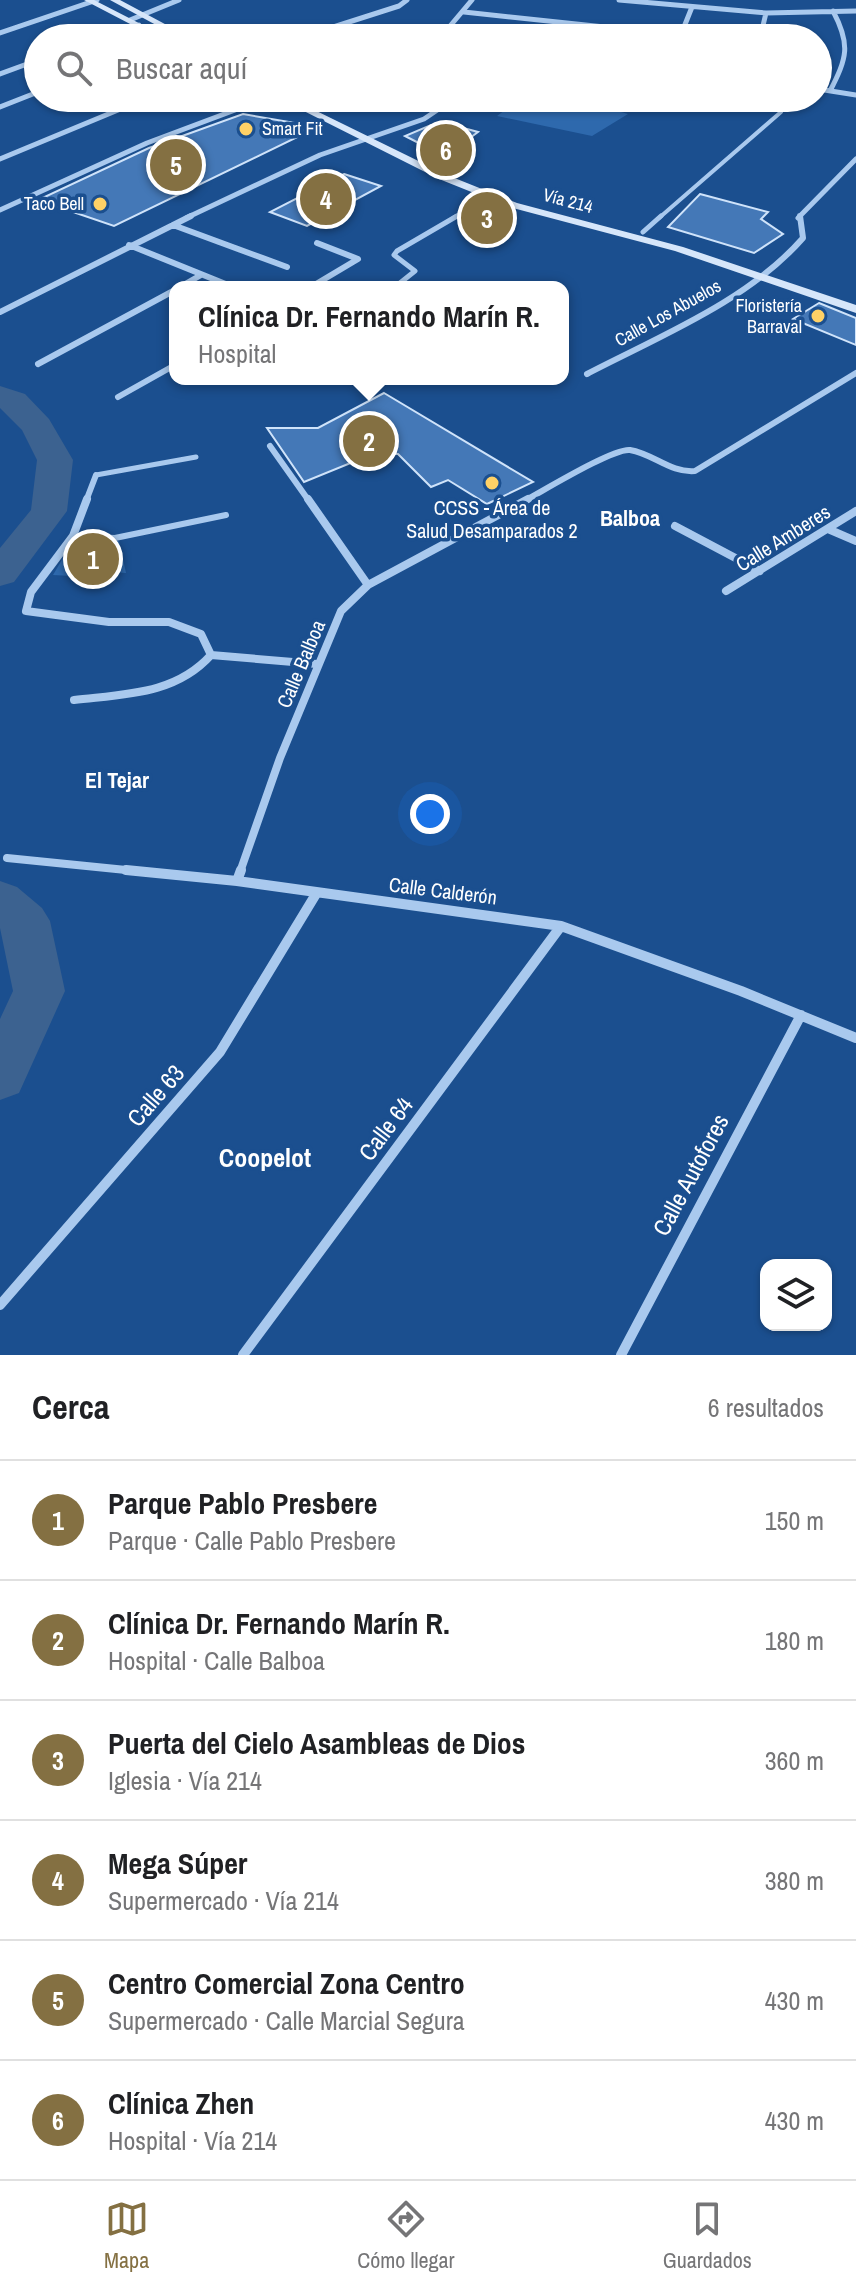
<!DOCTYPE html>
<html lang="es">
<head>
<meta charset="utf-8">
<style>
  body { margin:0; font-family:"Archivo Narrow",sans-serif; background:#f2f2f2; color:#202124 }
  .controls { position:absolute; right:24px; bottom:24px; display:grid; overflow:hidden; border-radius:16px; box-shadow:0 2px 6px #0004 }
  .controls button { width:72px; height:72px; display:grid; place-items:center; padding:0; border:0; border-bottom:2px solid #e0e0e0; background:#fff; color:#202124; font:40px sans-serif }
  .you { position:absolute; left:430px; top:814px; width:28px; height:28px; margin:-20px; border:6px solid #fff; border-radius:50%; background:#1a73e8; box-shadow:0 0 0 12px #1a73e833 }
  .badge { display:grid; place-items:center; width:52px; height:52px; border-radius:50%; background:#847042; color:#fff; font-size:26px; font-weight:700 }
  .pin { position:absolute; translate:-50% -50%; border:4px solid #fff; box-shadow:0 2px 8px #0006 }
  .popup { position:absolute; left:169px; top:281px; width:400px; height:104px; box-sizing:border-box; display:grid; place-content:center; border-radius:16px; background:#fff; filter:drop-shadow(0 2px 6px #0005); font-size:26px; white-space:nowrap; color:#757577 }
  .popup b { font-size:30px; color:#202124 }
  .popup::after { content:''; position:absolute; left:50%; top:100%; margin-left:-16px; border:16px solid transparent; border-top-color:#fff }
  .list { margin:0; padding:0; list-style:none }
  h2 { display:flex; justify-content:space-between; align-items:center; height:104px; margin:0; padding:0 32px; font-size:34px }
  h2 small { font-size:26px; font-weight:400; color:#757577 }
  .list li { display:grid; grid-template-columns:52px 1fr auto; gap:24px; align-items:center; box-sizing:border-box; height:120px; padding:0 32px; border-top:2px solid #e0e0e0 }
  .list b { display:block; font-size:30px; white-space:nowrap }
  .list p { margin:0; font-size:26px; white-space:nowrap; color:#757577 }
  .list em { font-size:26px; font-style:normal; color:#757577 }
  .icon { flex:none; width:44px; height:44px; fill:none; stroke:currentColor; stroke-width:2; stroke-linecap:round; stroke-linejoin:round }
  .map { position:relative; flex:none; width:856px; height:1355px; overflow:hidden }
  .search { position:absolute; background:#fff; box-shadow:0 2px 6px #0004; left:24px; right:24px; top:24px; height:88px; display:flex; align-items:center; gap:20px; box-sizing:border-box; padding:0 28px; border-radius:44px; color:#757577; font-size:30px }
  .sheet { height:824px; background:#fff }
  nav { display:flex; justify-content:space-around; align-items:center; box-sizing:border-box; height:112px; border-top:2px solid #e0e0e0; background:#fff; font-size:22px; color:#757577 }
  nav a { display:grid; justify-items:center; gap:4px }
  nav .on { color:#847042 }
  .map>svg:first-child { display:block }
  .green { fill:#2e69ad }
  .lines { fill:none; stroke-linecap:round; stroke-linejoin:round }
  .river { fill:#3c6290; fill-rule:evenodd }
  .building { fill:#4478b7; stroke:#cfe3fa; stroke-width:2 }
  .service-far2 { stroke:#a9c9ee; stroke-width:4 }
  .service-far1 { stroke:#a9c9ee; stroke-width:5 }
  .service { stroke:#a9c9ee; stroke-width:6 }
  .minor-far3 { stroke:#a9c9ee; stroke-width:5 }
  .minor-far2 { stroke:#a9c9ee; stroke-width:6 }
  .minor-far1 { stroke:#a9c9ee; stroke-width:8 }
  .minor { stroke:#a9c9ee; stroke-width:10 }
  .secondary { fill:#d6e6fa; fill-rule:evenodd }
  .poi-dot { fill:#ffd166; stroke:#1b4f8f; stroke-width:3 }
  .labels { text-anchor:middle; stroke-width:7; stroke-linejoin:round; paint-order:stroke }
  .far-poi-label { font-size:18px; fill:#fff; stroke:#1b4f8f; text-anchor:end }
  .far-street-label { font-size:18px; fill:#fff; stroke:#1b4f8f }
  .poi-label { font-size:20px; fill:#fff; stroke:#1b4f8f }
  .street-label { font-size:20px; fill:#fff; stroke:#1b4f8f }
  .neighbourhood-label { font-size:22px; font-weight:bold; fill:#fff; stroke:#1b4f8f }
  .near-street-label { font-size:24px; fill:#fff; stroke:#1b4f8f }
  .near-neighbourhood-label { font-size:26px; font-weight:bold; fill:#fff; stroke:#1b4f8f }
</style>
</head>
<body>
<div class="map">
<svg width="856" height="1355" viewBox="0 0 856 1355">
  <rect width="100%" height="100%" fill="#1b4f8f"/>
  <path class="green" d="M521,98H613L600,106L628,114L592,136L497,116Z
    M90,539L119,541L126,573L109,572L107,578L53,575L70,546Z"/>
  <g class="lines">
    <path class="river" d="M0,386L25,394L49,419L73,460L67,511L14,582L0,586V548L31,510L37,460L22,430L0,408Z
      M0,881L17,887L42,908L50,921L65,991L19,1093L0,1100V1019L13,991L0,928Z"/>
  </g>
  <path class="building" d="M243,114L318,127L114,226L38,200L149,148Z
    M445,123L478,132L466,141L472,143L450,159L405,136L431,125L438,128Z
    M344,174L381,186L307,226L270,212Z
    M700,194L768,212L761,219L783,234L754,253L668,227Z
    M819,303L856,318V345L793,319Z
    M384,393L533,482L487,504L448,480L431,487L398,454L375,453L304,482L267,428H318Z"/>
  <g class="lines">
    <path class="service-far2" d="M453,218L491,196
      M659,218L781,112"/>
    <path class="service-far1" d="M643,232L661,216
      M395,287L415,271L394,255L397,251L457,216
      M96,475L196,457"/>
    <path class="service" d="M73,536L115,538L226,515"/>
    <path class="minor-far3" d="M619,0L766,13L856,11
      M464,12L680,35
      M130,20L179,0
      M0,33L97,0
      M680,37L692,7
      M101,38L139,25
      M299,38L399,6L407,0
      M440,38L472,0
      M760,38L766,13
      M0,74L38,60
      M818,89L856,95
      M830,91C847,58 851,45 833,11
      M298,106L321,98
      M0,107L38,92
      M0,159L147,98
      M0,210L147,143L267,98
      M186,218L320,155L424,119L455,98
      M798,218L856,159"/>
    <path class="minor-far2" d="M173,225L287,267
      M129,245L233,287
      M180,287L201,275
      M311,287L358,259L317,243
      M0,312L191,216
      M38,364L175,290
      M587,374C660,336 748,301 803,238L800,216
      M118,397L175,365
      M270,446L309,501
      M86,501L96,475
      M524,501C543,491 613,448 630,450C654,454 670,473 695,471L856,373"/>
    <path class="minor-far1" d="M87,499L73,536L31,592L26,611L109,622H169L201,634L211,655L317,664
      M308,499L368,585
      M675,526L760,571
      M828,529L856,541
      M726,591L856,511
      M74,700C124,694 175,695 211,655
      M7,858L146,872
      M240,872L280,758L341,611L368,585L528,499"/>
    <path class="minor" d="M126,870L237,881L561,926L741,991L856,1038
      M237,881L241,870
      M0,1305L220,1052L316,894
      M243,1355L561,926
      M621,1355L801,1015"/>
    <path class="secondary" d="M84,0H94L168,38H157Z
      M110,0H120L191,38H180Z
      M278,98H290L447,175L517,203L683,247L856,305V313L675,251L509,207L439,179Z"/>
  </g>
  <g class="poi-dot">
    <circle cx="246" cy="129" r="8"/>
    <circle cx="100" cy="204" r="8"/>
    <circle cx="818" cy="316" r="8"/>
    <circle cx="492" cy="483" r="8"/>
  </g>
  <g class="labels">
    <g class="far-poi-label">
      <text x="262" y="135" text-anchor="start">Smart Fit</text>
      <text x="84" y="210">Taco Bell</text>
      <text x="802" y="312">Floristería<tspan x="802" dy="21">Barraval</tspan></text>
    </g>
    <g class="far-street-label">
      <text transform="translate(568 201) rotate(15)" y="6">Vía 214</text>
      <text transform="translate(668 313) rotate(-29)" y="6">Calle Los Abuelos</text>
    </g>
    <g class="poi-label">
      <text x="492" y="515">CCSS - Área de<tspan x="492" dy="23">Salud Desamparados 2</tspan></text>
    </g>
    <g class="street-label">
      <text transform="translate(783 538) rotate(-32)" y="7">Calle Amberes</text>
      <text transform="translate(301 664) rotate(-67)" y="7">Calle Balboa</text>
      <text transform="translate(443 891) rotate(7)" y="7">Calle Calderón</text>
    </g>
    <g class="neighbourhood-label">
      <text x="630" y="526">Balboa</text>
      <text x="117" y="788">El Tejar</text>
    </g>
    <g class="near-street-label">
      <text transform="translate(156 1096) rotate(-49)" y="8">Calle 63</text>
      <text transform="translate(386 1129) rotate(-53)" y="8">Calle 64</text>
      <text transform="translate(691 1175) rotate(-62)" y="8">Calle Autofores</text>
    </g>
    <g class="near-neighbourhood-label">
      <text x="265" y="1167">Coopelot</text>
    </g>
  </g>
</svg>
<div class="controls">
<button><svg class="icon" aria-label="layers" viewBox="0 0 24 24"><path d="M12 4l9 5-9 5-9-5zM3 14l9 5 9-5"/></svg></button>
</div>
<div class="you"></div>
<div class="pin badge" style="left:93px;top:559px">1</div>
<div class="pin badge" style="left:369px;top:441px">2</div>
<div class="popup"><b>Clínica Dr. Fernando Marín R.</b>Hospital</div>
<div class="pin badge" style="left:487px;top:218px">3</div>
<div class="pin badge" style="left:326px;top:199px">4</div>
<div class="pin badge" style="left:176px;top:165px">5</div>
<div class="pin badge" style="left:446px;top:150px">6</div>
<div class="search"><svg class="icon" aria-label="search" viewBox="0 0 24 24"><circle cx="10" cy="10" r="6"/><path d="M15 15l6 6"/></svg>Buscar aquí</div>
</div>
<section class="sheet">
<h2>Cerca<small>6 resultados</small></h2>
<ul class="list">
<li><span class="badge">1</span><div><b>Parque Pablo Presbere</b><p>Parque · Calle Pablo Presbere</p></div><em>150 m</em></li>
<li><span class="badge">2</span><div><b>Clínica Dr. Fernando Marín R.</b><p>Hospital · Calle Balboa</p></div><em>180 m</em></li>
<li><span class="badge">3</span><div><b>Puerta del Cielo Asambleas de Dios</b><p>Iglesia · Vía 214</p></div><em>360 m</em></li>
<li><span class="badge">4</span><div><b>Mega Súper</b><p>Supermercado · Vía 214</p></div><em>380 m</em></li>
<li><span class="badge">5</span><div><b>Centro Comercial Zona Centro</b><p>Supermercado · Calle Marcial Segura</p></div><em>430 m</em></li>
<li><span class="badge">6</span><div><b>Clínica Zhen</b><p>Hospital · Vía 214</p></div><em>430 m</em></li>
</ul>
</section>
<nav>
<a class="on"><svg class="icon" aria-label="map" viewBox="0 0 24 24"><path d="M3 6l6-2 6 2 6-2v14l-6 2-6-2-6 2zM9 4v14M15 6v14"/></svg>Mapa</a>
<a><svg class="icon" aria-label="directions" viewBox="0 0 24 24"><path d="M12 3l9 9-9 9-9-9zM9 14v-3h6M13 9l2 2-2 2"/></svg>Cómo llegar</a>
<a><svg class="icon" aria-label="saved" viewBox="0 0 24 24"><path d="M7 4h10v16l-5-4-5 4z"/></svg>Guardados</a>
</nav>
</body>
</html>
